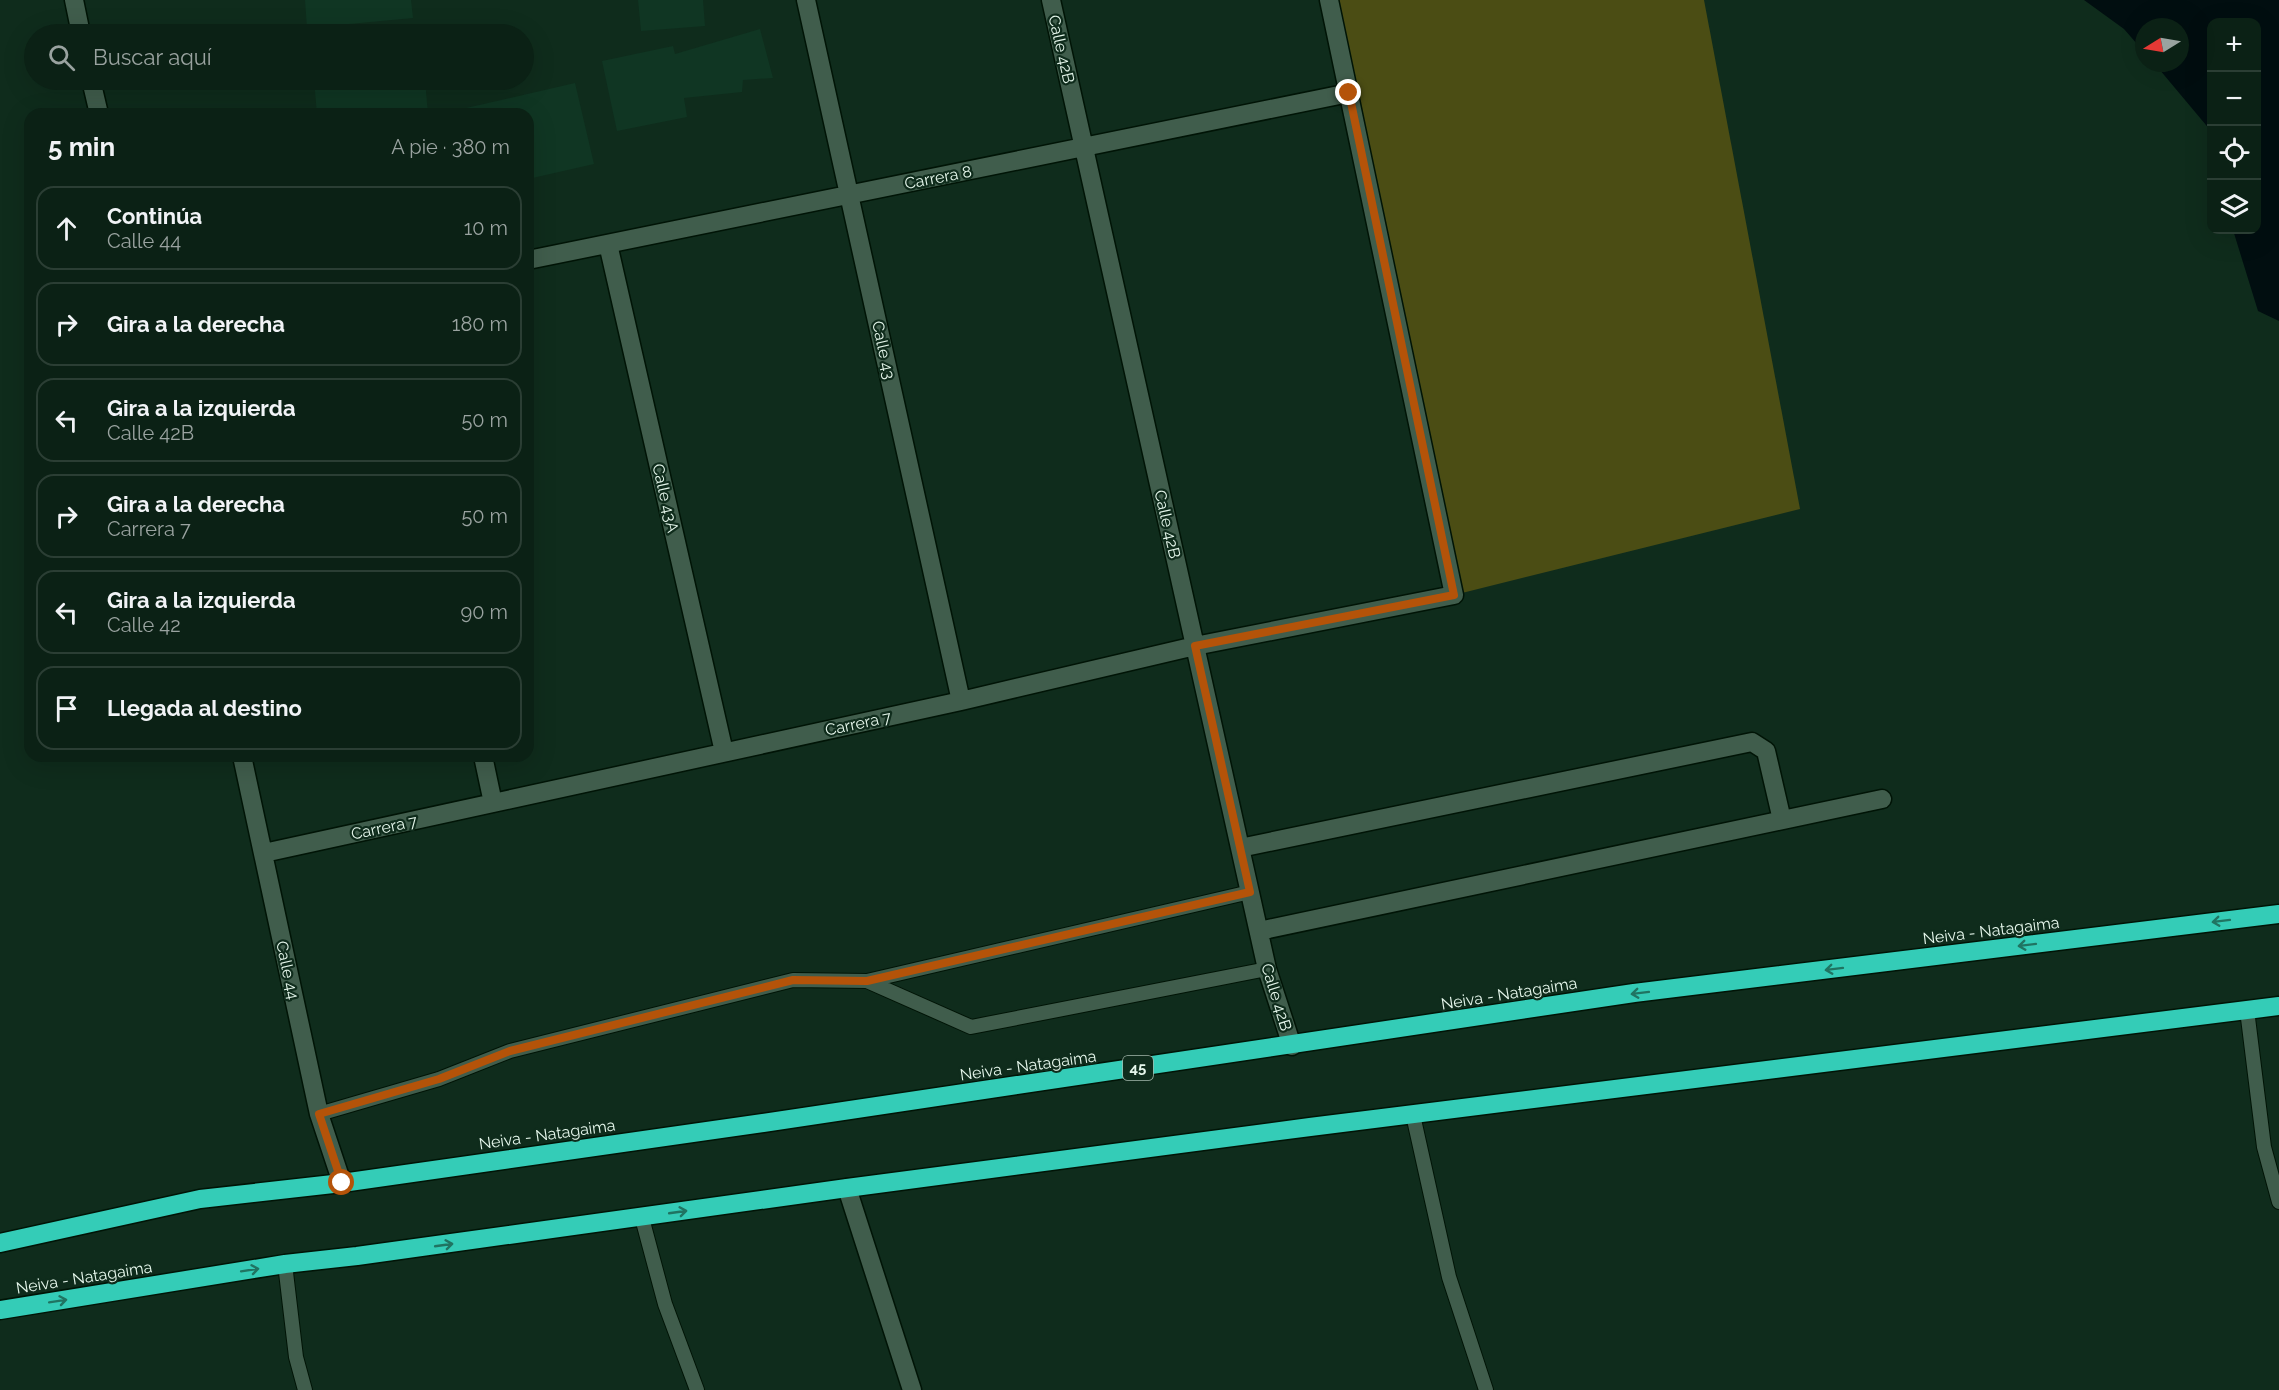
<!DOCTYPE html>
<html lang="es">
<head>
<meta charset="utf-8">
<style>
  body { margin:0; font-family:Raleway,sans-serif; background:#14291e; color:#f1f3f6 }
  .controls { position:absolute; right:18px; top:18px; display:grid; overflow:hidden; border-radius:12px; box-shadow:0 6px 24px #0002 }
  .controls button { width:54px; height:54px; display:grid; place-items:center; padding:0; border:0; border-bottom:2px solid #2b3e34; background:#0b2115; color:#f1f3f6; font:30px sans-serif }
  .compass { position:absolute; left:2135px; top:18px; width:54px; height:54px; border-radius:50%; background:#0b2115; box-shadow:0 6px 24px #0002; rotate:259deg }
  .stop { position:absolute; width:18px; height:18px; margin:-14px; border:4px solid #b45309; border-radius:50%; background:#fff }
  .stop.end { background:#b45309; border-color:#fff; box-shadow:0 2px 6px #0008 }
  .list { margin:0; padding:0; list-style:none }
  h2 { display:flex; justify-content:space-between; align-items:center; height:78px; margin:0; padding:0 24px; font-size:26px }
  h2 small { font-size:20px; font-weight:400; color:#9aa3a0 }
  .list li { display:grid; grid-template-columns:39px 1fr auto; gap:18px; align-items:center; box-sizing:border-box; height:84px; margin:0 12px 12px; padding:0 12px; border:2px solid #2b3e34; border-radius:18px }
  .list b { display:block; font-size:22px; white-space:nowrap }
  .list p { margin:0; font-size:20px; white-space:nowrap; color:#9aa3a0 }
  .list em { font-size:20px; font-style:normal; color:#9aa3a0 }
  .icon { flex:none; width:33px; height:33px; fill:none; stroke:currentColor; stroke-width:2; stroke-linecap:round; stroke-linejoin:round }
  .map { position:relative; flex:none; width:2279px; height:1390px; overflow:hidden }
  .search { position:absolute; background:#0b2115; box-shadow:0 6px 24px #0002; left:24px; top:24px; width:510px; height:66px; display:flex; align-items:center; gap:15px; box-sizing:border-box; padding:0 21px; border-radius:33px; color:#9aa3a0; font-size:22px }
  .panel { position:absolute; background:#0b2115; box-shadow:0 6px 24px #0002; left:24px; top:108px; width:510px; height:654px; border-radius:18px }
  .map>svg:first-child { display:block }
  .built { fill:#103623 }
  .green { fill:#4b4d14 }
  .water { fill:#010e10 }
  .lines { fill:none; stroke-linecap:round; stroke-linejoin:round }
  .lane-casing { stroke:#001406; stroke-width:16 }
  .street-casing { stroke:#001406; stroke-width:21 }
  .highway-casing { stroke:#001406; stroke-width:21 }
  .lane { stroke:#405d4c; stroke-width:14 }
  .street { stroke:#405d4c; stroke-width:18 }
  .highway { stroke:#34ccb7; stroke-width:18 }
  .oneway { stroke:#207462 }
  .route { stroke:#b45309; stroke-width:8 }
  .labels { text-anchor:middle; stroke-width:4.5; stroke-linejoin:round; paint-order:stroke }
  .shield { fill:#0f2c1c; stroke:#a5b9ad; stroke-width:1.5 }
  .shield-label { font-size:15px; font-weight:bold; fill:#e5f6eb }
  .street-label { font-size:16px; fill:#e5f6eb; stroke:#0f2c1c }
</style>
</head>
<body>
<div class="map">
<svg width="2279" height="1390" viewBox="0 0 2279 1390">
  <rect width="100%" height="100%" fill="#0f2c1c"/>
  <path class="built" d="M305,0H411L413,18L307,28Z
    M638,0H703L705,26L641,31Z
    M760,29L773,78L743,80L742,92L684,98L687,117L617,131L602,61L673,46L675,54Z
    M314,80H425L428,114H317Z
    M575,83L594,164L528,179V114H440Z"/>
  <path class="green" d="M1330,0H1704L1800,509L1454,595Z"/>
  <path class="water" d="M2084,0H2279V321L2258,311L2233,230H2256V22H2212L2211,131L2154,63H2180V27H2144V52L2124,29Z"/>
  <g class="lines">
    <defs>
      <path id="lane" d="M867,981L1250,892
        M2247,1010L2264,1147L2279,1202
        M319,1114L439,1079L510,1051L793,980L867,981L971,1027L1267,969
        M1413,1115L1449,1277L1486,1390
        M642,1218L665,1304L697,1390
        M285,1264L296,1357L305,1390"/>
      <path id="street" d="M74,0L81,34
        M806,0L961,701
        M1051,0L1267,969L1292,1046
        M91,80L99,114
        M608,244L724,752
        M528,260L1349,93
        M242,756L319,1114L342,1183
        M483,756L493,803
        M1240,848L1752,742L1766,751L1782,820
        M264,853L961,701L1195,646L1454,595L1329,0
        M1259,931L1882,799
        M847,1188L912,1390"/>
      <path id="highway" d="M0,1243L200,1199L342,1183L763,1123L1634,993L2279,914
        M0,1310L285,1264L357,1256L847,1188L1310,1127L2279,1006"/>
    </defs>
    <use href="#lane" class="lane-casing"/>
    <use href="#street" class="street-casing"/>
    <use href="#highway" class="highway-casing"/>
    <use href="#lane" class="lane"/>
    <use href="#street" class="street"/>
    <use href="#highway" class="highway"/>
  </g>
  <defs><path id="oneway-shaft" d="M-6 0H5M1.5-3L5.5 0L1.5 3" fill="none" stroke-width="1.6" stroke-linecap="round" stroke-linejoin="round" transform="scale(1.5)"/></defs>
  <g class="oneway">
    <use href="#oneway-shaft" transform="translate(2221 921) rotate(173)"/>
    <use href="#oneway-shaft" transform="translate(2027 945) rotate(173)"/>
    <use href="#oneway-shaft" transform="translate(1834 969) rotate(173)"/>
    <use href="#oneway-shaft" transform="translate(1640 993) rotate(173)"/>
    <use href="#oneway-shaft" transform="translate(678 1212) rotate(-8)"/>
    <use href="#oneway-shaft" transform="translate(444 1245) rotate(-8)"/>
    <use href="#oneway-shaft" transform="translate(250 1270) rotate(-9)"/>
    <use href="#oneway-shaft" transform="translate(58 1301) rotate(-9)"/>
  </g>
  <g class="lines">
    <path class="route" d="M342,1183L319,1114L439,1079L510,1051L793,980L867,981L1250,892L1195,646L1454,595L1349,93"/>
  </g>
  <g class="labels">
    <rect class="shield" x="1123" y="1056" width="30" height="24" rx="4.5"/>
    <g class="shield-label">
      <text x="1138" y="1073">45</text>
    </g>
    <g class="street-label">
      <text transform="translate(1062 49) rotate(77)" y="6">Calle 42B</text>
      <text transform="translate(938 177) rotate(-11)" y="6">Carrera 8</text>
      <text transform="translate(884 350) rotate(78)" y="6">Calle 43</text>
      <text transform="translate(666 498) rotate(77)" y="6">Calle 43A</text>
      <text transform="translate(1168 524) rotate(77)" y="6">Calle 42B</text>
      <text transform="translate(858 723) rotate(-12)" y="6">Carrera 7</text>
      <text transform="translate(384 827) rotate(-12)" y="6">Carrera 7</text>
      <text transform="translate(1991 930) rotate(-7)" y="6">Neiva - Natagaima</text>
      <text transform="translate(288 970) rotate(78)" y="6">Calle 44</text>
      <text transform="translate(1509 993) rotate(-9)" y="6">Neiva - Natagaima</text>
      <text transform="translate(1277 997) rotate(73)" y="6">Calle 42B</text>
      <text transform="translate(1028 1065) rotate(-8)" y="6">Neiva - Natagaima</text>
      <text transform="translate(547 1134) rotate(-8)" y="6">Neiva - Natagaima</text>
      <text transform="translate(84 1277) rotate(-9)" y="6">Neiva - Natagaima</text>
    </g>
  </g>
</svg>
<div class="controls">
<button>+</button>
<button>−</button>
<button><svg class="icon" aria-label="locate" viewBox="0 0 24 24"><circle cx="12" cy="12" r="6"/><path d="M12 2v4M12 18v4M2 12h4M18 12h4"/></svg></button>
<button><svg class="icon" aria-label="layers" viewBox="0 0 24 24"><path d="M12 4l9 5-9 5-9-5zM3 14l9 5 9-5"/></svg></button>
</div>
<svg class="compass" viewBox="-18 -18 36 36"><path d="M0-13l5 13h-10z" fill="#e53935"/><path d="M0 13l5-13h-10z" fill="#9aa3a0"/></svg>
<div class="stop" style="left:342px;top:1183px"></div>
<div class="stop end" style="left:1349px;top:93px"></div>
<div class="search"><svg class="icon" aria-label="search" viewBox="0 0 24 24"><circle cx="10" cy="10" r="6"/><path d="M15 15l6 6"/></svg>Buscar aquí</div>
<section class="panel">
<h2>5 min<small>A pie · 380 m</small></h2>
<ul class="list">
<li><svg class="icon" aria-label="ahead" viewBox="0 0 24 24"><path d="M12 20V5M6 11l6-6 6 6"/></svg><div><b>Continúa</b><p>Calle 44</p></div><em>10 m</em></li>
<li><svg class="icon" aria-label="right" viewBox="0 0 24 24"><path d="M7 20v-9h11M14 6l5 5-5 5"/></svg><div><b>Gira a la derecha</b></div><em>180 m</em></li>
<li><svg class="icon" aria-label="left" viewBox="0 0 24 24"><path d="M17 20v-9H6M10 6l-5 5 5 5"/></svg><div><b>Gira a la izquierda</b><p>Calle 42B</p></div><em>50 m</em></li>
<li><svg class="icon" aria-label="right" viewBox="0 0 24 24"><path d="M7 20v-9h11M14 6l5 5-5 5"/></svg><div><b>Gira a la derecha</b><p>Carrera 7</p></div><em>50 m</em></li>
<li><svg class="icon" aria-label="left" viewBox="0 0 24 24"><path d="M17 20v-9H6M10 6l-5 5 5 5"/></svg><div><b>Gira a la izquierda</b><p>Calle 42</p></div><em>90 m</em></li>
<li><svg class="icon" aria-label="arrive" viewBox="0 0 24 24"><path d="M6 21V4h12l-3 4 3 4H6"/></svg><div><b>Llegada al destino</b></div></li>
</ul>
</section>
</div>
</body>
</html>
